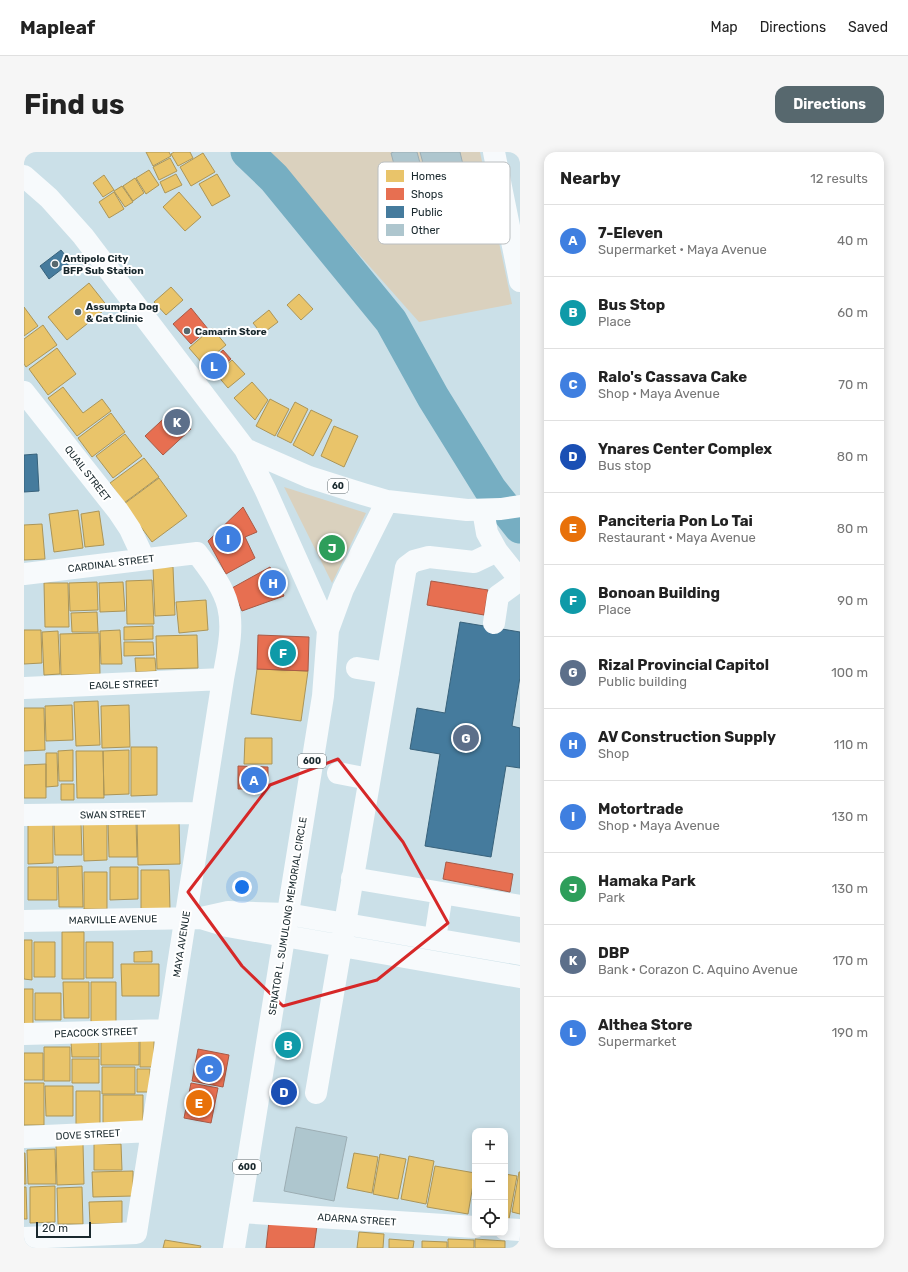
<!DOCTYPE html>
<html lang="en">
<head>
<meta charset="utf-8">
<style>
  body { margin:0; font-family:Rubik,sans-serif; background:#f6f6f6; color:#222 }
  .controls { position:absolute; right:12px; bottom:12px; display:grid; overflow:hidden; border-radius:8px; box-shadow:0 2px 10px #0003 }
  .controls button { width:36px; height:36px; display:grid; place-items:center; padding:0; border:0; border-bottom:1px solid #e0e0e0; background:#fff; color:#222; font:20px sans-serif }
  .scale { position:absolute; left:12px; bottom:10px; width:55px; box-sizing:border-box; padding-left:4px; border:2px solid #19282d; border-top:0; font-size:11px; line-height:14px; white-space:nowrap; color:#19282d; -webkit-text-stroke:3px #fff; paint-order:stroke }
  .you { position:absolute; left:218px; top:735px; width:14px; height:14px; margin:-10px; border:3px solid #fff; border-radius:50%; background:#1a73e8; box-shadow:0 0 0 6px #1a73e833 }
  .badge { display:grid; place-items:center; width:26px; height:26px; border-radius:50%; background:#57686e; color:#fff; font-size:13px; font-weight:700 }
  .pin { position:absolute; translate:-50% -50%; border:2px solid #fff; box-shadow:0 1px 4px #0006 }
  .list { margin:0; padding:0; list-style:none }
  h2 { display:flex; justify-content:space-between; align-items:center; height:52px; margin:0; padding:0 16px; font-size:17px }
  h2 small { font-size:13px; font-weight:400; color:#767676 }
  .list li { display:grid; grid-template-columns:26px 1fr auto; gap:12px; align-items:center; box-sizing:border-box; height:72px; padding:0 16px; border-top:1px solid #e0e0e0 }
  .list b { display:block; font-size:15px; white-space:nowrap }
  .list p { margin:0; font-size:13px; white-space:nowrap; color:#767676 }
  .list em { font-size:13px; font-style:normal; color:#767676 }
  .icon { flex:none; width:22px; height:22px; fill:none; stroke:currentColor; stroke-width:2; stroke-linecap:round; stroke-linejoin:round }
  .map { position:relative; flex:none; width:496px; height:1096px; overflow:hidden; border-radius:12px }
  header { display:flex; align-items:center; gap:24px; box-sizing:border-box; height:56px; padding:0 20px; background:#fff; border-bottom:1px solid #e0e0e0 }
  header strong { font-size:19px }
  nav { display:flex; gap:22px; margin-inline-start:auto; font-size:14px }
  .intro { display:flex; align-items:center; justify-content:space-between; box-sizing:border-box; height:96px; padding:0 24px }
  h1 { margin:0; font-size:28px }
  .button { padding:10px 18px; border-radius:12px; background:#57686e; color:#fff; font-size:14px; font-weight:700 }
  main { display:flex; gap:24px; padding:0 24px }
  aside { flex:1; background:#fff; border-radius:12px; box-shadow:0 2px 10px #0003 }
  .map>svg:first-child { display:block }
  .green { fill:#dad1be }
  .homes { fill:#e9c46a; stroke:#ab9558 }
  .shops { fill:#e76f51; stroke:#a95a46 }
  .public { fill:#457b9d; stroke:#38627b }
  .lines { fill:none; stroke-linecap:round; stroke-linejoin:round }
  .river { stroke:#76aec2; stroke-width:33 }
  .building { fill:#aec6ce; stroke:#9cadb3 }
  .minor { stroke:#f7fafc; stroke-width:22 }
  .major { stroke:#f7fafc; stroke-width:22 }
  .marked { fill:none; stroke:#d62828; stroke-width:3; stroke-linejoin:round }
  .poi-dot { fill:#57686e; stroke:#fff; stroke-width:1.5 }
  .labels { text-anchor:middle; stroke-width:4; stroke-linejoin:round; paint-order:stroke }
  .shield { fill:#fff; stroke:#5e686c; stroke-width:1 }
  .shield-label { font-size:9px; font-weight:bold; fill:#19282d }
  .poi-label { font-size:10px; font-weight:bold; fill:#19282d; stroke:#fff; text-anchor:start }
  .street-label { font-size:10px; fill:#19282d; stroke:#fff }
  .key { fill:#fff; stroke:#babec0; stroke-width:1 }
  .key-label { font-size:11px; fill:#19282d }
</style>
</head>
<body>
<header>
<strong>Mapleaf</strong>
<nav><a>Map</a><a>Directions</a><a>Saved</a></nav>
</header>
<div class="intro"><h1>Find us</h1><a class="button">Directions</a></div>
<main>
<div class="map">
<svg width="496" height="1096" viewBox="0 0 496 1096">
  <rect width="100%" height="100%" fill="#cbe0e8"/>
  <path class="green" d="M244,0H456L488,152L395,170Z
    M260,335L342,361L308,431Z"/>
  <path class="homes" d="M122,0H145L147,4L129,14Z
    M150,0H166L169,6L154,14L147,2Z
    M179,1L191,20L167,34L156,15Z
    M146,6L153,19L135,28L129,15Z
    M125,18L135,33L122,42L112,26Z
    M152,22L158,33L141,41L136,30Z
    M193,22L206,44L188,54L175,32Z
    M80,23L90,38L79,45L69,31Z
    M111,26L120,41L109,49L99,34Z
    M98,34L109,50L101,55L90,39Z
    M90,40L100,57L85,66L75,50Z
    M155,40L177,65L161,79L139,55Z
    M65,131L84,155L43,188L24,165Z
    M147,135L159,148L142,163L130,150Z
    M275,142L289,157L277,168L263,153Z
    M0,155L14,174L0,184Z
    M245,158L254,170L238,182L229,171Z
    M19,173L33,193L2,215L0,212V187Z
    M188,176L202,193L179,212L165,196Z
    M33,196L52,222L24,243L5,217Z
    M208,208L221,222L204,236L192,222Z
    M228,230L244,248L231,268L210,246Z
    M39,235L59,261L78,247L87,259L53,284L24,246Z
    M246,247L265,257L251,284L232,274Z
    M271,250L284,257L267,291L253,284Z
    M287,258L308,268L289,304L269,293Z
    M87,261L101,280L68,305L54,286Z
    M310,274L334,284L320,315L297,304Z
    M101,282L118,304L89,326L72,304Z
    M120,306L135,325L100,351L86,331Z
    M135,326L163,364L128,390L100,352Z
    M54,358L59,396L30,400L25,362Z
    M75,359L80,393L61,395L57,362Z
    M18,372L21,407L0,408V373Z
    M129,415H149L151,463L131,464Z
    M128,428L130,472H103L102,429Z
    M73,430L74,458L46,459L45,431Z
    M99,430L101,459L76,460L75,431Z
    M20,431H44L45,475H21Z
    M182,448L184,478L155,481L152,450Z
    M73,460L74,480H48L47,461Z
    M129,474V487L100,488V475Z
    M0,478H17L18,511L0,512Z
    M96,478L98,512H77L76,479Z
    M34,479L36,522L20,523L18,480Z
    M75,481L76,522L37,523L36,482Z
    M173,483L174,516L133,517L132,484Z
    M100,490H129L130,503L100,504Z
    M111,506H131L132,519L112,520Z
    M233,517L284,519L277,569L227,562Z
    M74,549L76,593L52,594L50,550Z
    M48,553L49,588L22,589L21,554Z
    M105,553L106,595L78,596L77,554Z
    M0,556H20L21,598L0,599Z
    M221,586H248V612H220Z
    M107,595H133V643L107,644Z
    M49,598V629H35L34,599Z
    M105,598V642L80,643L79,599Z
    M52,599H79L80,646H53Z
    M22,601H33L34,634L22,635Z
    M22,612V646H0V613Z
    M37,632H50V648H37Z
    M113,667H155L156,712L114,713Z
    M84,668H112L113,705H85Z
    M4,669H29V711L4,712Z
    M59,670H83V708L60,709Z
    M30,671H57L58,703H31Z
    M58,714L59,755H35L34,715Z
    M4,715H33V748H4Z
    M86,715H114V747L86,748Z
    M117,718H145L146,758L117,759Z
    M60,720H83V757H60Z
    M38,780H60V827H38Z
    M0,788H8V828L0,827Z
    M10,790H31V825H10Z
    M62,790H89V826H62Z
    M128,799V810H110V800Z
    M97,812H135V844H98Z
    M39,830H65V866H40Z
    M67,830H92V870H67Z
    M0,837H9V873H0Z
    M11,841H37V868H11Z
    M77,888H115V913H77Z
    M116,888H130V915H116Z
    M75,889V905H48L47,890Z
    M20,895H46V929H20Z
    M0,901H19V928H0Z
    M48,907H75V931H48Z
    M78,915H111V942H78Z
    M113,917H126V940H113Z
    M0,931H20V973H0Z
    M21,934H49V964H22Z
    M52,939H76V972H52Z
    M79,943H119V971H79Z
    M32,992H59L60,1032L33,1033Z
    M70,992H97L98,1018H70Z
    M31,997L32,1032H4L3,998Z
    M0,1001H1L2,1032H0Z
    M330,1001L354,1005L348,1041L323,1036Z
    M356,1002L382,1007L374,1047L349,1042Z
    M385,1004L410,1009L402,1052L377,1047Z
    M411,1014L451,1021L444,1062L403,1055Z
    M109,1019V1044L69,1045L68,1020Z
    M495,1020H496V1062L488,1060Z
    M481,1022L493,1024L485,1067L481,1066Z
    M31,1034V1070L6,1071V1035Z
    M0,1035H2L3,1067H0Z
    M58,1035L59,1072H34L33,1036Z
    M98,1049V1071L66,1072L65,1050Z
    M335,1080L360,1082L359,1096H333Z
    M365,1087L390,1089L389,1096H365Z
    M424,1087L450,1088V1096H424Z
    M451,1087L481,1089V1096H451Z
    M141,1088L177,1094L176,1096H139Z
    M398,1089L423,1090V1096H398Z"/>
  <path class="shops" d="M167,156L184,177L167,192L149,172Z
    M199,198L207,207L190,221L182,213Z
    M149,258L167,277L139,303L121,284Z
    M219,355L233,380L221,385L231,406L202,422L184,389Z
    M246,415L260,444L218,459L208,436Z
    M407,429L464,438L460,463L403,453Z
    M234,483L285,485L284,519L233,517Z
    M214,614L244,615V637H214Z
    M422,710L489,722L486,740L419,727Z
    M174,897L205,903L199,935L168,929Z
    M167,931L194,936L187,971L160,966Z
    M245,1069L293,1074L290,1096H242Z"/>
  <path class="public" d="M37,98L47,110L25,127L16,114Z
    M13,302L15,339L0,340V303Z
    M436,470L496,480V525L488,574L496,576V616L482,614L467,705L401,694L416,602L386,597L393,556L421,561Z"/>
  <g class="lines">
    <path class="river" d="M223,0L250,26L367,169L409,245L466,337L496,375"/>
  </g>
  <path class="building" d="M370,0H393L403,37L378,43L367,1Z
    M396,0H436L440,17L403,26Z
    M262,884L270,886L267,903L259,901Z
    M272,975L323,985L310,1049L260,1039Z"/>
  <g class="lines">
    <path class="minor" d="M470,0L496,129
      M0,240L94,359L106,377L120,407
      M459,358L463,381L473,399L496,428
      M0,422L173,401C185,417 199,434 204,454C210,477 203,504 199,527L112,1081L0,1086
      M470,471L474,444L496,428
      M333,516L364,521
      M0,536L199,527
      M314,621L345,627
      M0,663L178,661
      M328,726L496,754
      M180,767L203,774L496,825
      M0,769L177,766L204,760L263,762L496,802
      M411,787L418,741
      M0,882L144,878
      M292,941L382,415L390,409L405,405L450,410L473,399
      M0,985L128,979
      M216,1060L451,1075
      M481,1077L496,1078"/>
    <path class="major" d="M0,24L25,46L59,84L221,297L285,325L339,342L363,349L443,358L477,357L496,354
      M221,297L242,339L304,478
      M210,1096L299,544L304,478L319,437L363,349"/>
  </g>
  <path class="marked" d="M314,607L379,690L424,771L353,828L259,854L218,814L164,740L246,633Z"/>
  <g class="poi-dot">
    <circle cx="31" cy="112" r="4"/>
    <circle cx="54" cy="160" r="4"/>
    <circle cx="163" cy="179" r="4"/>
  </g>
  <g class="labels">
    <g class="shield">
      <rect x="304" y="327" width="20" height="14" rx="3"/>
      <rect x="274" y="602" width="28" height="14" rx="3"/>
      <rect x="209" y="1008" width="28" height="14" rx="3"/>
    </g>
    <g class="shield-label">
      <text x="314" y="337">60</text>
      <text x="288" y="612">600</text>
      <text x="223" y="1018">600</text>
    </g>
    <g class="poi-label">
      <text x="39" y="110">Antipolo City<tspan x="39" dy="12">BFP Sub Station</tspan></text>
      <text x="62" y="158">Assumpta Dog<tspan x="62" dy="12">&amp; Cat Clinic</tspan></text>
      <text x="171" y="183">Camarin Store</text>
    </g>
    <g class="street-label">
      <text transform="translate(64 321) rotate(52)" y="4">QUAIL STREET</text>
      <text transform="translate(87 411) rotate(-7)" y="4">CARDINAL STREET</text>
      <text transform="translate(100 532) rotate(-2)" y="4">EAGLE STREET</text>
      <text transform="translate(89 662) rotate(-1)" y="4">SWAN STREET</text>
      <text transform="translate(263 764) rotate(-81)" y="4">SENATOR L. SUMULONG MEMORIAL CIRCLE</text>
      <text transform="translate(89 767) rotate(-1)" y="4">MARVILLE AVENUE</text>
      <text transform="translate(157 792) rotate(-81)" y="4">MAYA AVENUE</text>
      <text transform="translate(72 880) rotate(-2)" y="4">PEACOCK STREET</text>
      <text transform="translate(64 982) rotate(-3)" y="4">DOVE STREET</text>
      <text transform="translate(333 1067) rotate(4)" y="4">ADARNA STREET</text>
    </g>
  </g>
  <rect x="354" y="10" width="132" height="82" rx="6" class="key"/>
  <rect x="362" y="18" width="18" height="12" fill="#e9c46a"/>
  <rect x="362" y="36" width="18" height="12" fill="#e76f51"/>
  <rect x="362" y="54" width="18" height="12" fill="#457b9d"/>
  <rect x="362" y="72" width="18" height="12" fill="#aec6ce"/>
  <g class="key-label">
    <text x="387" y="28">Homes</text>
    <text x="387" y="46">Shops</text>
    <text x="387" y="64">Public</text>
    <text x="387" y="82">Other</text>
  </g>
</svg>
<div class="controls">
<button>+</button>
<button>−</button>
<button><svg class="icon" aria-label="locate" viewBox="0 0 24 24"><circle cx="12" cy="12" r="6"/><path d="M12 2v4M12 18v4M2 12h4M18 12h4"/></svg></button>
</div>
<div class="scale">20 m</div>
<div class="you"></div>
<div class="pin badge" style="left:230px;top:628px;background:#3f7fe0">A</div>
<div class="pin badge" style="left:264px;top:893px;background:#0f9aa8">B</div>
<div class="pin badge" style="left:185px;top:917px;background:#3f7fe0">C</div>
<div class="pin badge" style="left:260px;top:940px;background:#1a4fb4">D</div>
<div class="pin badge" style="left:175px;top:951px;background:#e8710a">E</div>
<div class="pin badge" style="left:259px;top:501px;background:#0f9aa8">F</div>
<div class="pin badge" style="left:442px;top:586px;background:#5c6f8a">G</div>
<div class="pin badge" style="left:249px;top:431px;background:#3f7fe0">H</div>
<div class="pin badge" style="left:204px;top:387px;background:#3f7fe0">I</div>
<div class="pin badge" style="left:308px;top:396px;background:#2e9e5b">J</div>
<div class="pin badge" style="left:153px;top:270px;background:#5c6f8a">K</div>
<div class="pin badge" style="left:190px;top:214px;background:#3f7fe0">L</div>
</div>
<aside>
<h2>Nearby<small>12 results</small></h2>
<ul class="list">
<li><span class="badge" style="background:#3f7fe0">A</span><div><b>7-Eleven</b><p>Supermarket · Maya Avenue</p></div><em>40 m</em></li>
<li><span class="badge" style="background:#0f9aa8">B</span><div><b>Bus Stop</b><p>Place</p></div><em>60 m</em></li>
<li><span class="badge" style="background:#3f7fe0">C</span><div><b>Ralo's Cassava Cake</b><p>Shop · Maya Avenue</p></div><em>70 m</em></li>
<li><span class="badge" style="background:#1a4fb4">D</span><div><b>Ynares Center Complex</b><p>Bus stop</p></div><em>80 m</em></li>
<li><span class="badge" style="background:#e8710a">E</span><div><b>Panciteria Pon Lo Tai</b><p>Restaurant · Maya Avenue</p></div><em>80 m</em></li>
<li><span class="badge" style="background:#0f9aa8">F</span><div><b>Bonoan Building</b><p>Place</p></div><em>90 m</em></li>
<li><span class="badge" style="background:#5c6f8a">G</span><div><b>Rizal Provincial Capitol</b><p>Public building</p></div><em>100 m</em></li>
<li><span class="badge" style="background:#3f7fe0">H</span><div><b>AV Construction Supply</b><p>Shop</p></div><em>110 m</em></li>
<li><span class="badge" style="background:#3f7fe0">I</span><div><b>Motortrade</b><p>Shop · Maya Avenue</p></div><em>130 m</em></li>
<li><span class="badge" style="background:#2e9e5b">J</span><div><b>Hamaka Park</b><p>Park</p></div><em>130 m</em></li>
<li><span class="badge" style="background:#5c6f8a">K</span><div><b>DBP</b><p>Bank · Corazon C. Aquino Avenue</p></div><em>170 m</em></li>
<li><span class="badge" style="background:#3f7fe0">L</span><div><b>Althea Store</b><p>Supermarket</p></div><em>190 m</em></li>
</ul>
</aside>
</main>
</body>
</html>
